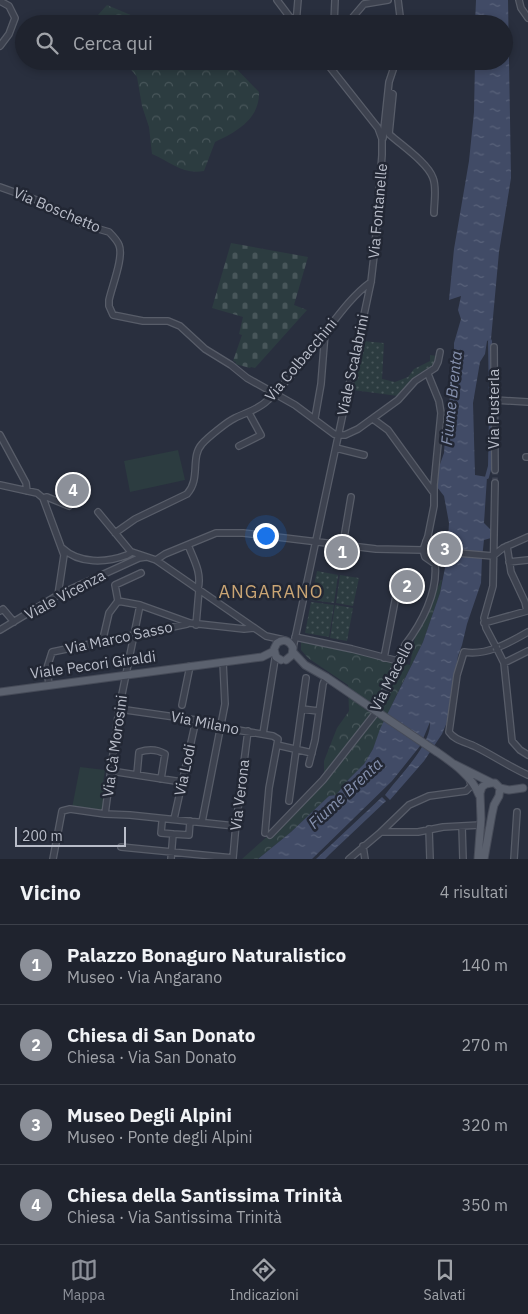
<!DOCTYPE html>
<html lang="it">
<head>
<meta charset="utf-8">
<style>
  body { margin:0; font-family:"IBM Plex Sans",sans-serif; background:#2c2f3a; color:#f1f3f6 }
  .scale { position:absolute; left:15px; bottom:12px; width:111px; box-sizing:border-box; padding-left:5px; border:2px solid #b9bdc9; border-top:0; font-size:14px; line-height:18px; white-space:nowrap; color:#b9bdc9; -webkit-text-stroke:4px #222734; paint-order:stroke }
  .you { position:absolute; left:265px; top:535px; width:18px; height:18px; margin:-12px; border:4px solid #fff; border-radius:50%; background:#1a73e8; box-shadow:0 0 0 8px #1a73e833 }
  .badge { display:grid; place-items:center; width:32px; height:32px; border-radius:50%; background:#8c9099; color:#fff; font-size:16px; font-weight:700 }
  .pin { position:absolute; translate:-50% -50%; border:2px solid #fff; box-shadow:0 1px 5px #0006 }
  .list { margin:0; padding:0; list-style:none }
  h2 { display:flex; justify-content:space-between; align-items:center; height:65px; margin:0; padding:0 20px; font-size:21px }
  h2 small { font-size:16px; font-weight:400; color:#a1a4aa }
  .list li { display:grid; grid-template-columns:32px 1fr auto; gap:15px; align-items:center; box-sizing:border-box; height:80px; padding:0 20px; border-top:1px solid #3c404a }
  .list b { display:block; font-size:19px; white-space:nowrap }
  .list p { margin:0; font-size:16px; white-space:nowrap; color:#a1a4aa }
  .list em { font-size:16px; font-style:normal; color:#a1a4aa }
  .icon { flex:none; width:28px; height:28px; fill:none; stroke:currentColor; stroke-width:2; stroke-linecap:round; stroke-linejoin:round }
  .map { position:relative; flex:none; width:528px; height:859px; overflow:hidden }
  .search { position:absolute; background:#1f232e; box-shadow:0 2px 8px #0003; left:15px; right:15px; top:15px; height:55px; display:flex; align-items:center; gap:12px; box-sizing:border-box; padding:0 18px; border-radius:28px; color:#a1a4aa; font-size:19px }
  .sheet { height:385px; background:#1f232e }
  nav { display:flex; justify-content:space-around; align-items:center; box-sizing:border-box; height:70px; border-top:1px solid #3c404a; background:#1f232e; font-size:14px; color:#a1a4aa }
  nav a { display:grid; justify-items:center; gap:2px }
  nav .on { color:#8c9099 }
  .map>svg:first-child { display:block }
  .green { fill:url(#green-dots) }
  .forest { fill:url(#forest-crowns) }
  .cemetery { fill:url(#cemetery-stones) }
  .pitch { fill:#2c3c40 }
  .water { fill:url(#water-ripples) }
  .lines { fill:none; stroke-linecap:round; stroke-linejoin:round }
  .canal { stroke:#414b66; stroke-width:4 }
  .minor-tunnel { stroke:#3f4453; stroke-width:5.5; stroke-dasharray:5.5 3; stroke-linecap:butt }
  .minor-casing { stroke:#585d69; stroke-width:8 }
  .major-casing { stroke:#464b58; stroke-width:9 }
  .minor { stroke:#3d424f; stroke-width:5.5 }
  .major { stroke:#5b616e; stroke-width:7 }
  .minor-bridge-casing { stroke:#585d69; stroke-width:8; stroke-linecap:butt }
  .major-bridge-casing { stroke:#464b58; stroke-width:9; stroke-linecap:butt }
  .minor-bridge { stroke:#3d424f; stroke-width:5.5 }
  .major-bridge { stroke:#5b616e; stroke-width:7 }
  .labels { text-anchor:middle; stroke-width:5; stroke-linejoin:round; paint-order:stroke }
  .street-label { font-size:15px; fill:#b9bdc9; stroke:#222734 }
  .water-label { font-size:16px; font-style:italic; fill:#8590ad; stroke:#222734 }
  .quarter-label { font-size:18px; letter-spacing:1px; fill:#caa574; stroke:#222734 }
</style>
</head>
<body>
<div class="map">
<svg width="528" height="859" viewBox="0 0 528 859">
  <defs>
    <pattern id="green-dots" width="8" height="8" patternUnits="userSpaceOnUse" patternTransform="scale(1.25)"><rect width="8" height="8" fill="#2c3c40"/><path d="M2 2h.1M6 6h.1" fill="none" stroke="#48565a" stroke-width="1.8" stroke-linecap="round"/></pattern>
    <pattern id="forest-crowns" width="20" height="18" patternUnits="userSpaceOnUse" patternTransform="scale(1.25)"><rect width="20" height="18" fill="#2c3c40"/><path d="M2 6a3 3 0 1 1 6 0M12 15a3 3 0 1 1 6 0" fill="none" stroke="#48565a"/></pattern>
    <pattern id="cemetery-stones" width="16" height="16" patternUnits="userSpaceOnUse" patternTransform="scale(1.25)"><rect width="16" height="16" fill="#2c3c40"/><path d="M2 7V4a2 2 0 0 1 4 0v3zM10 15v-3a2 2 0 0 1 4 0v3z" fill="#48565a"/></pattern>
    <pattern id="water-ripples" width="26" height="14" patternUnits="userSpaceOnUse" patternTransform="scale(1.25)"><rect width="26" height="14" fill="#414b66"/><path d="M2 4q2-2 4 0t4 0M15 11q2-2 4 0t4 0" fill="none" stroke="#5a637b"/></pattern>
  </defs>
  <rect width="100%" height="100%" fill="#292f3e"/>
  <path class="green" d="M362,341L384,343L382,379L395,382L408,377L414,369L430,361V355L437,356C434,368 426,368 417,375C410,380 403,388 398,396L353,390Z
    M317,571L338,575L334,603L311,600Z
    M340,575L359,578L353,606L336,603Z
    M311,602L334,605L329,637L305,633Z
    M335,605L353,608L347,641L330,638Z"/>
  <path class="forest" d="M107,5L145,21L160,24H98L97,16Z
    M124,61H229L259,92C260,119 236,132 215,142L204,171C183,175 171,162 152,154L149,127L142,106L137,77Z
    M441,580H442L440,593L423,642L396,696L373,749L364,764L349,779L336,795L329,796L291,832L258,859H242L270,834L324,775V761L337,728L349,711L348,685L308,658L301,650V641L410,665L415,637Z"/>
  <path class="cemetery" d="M231,243L308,257L294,305L307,310L255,368L251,367L250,368L235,364L236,362L233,361L242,335L239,334L243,317L212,308Z"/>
  <path class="pitch" d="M178,450L185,480L130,492L124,461Z
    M80,767L105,770L103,783L107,784L103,812L72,808Z"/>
  <path class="water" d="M476,0H508L511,178L499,252L491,339L487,341L485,354L480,362L473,403L475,475L487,477L484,523L491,530V538L484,540L482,558L481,583L467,624L462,645L458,656L447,722L442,734L424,761L390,800L385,795C398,777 432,744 430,722L420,746L392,781L312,859H258L291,832L329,796L336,795L349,779L364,764L373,749L380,729L423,642L440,593L447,558L449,523L444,496L437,487L439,467L444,453L446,419L454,374V343L461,319L458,310L461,296L449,300L454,249L469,161L474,112L475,61H504V24H475Z
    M382,797L386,801L330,854L325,859H316Z"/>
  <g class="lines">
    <path class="canal" d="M490,341L491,406
      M487,477L490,466L491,413"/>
    <path class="minor-tunnel" d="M495,483V470"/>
    <defs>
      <path id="minor" d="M277,0L295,24
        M398,0L401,24
        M519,0L521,8L528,18
        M0,1L9,6L15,18L9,34L0,46
        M296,24L298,0
        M334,24L335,0
        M347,24L364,4L388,0
        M389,92L393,94L389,134C401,145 428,163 433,178C437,188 434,202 434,213
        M383,138L389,82L396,61
        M0,187L45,203L63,215L85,225L109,232C113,236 117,240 119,245C124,257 112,286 109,300V306L113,315L143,321H168L180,326L205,349L231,365L247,378L295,405L334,434L338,435H345L358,429L398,400L415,381L435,368L438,362L440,352
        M494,347L495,470
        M495,400L528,402
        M315,418L321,384L325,333
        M373,419L388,430L433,492
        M0,435L26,483L27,491
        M239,446L261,435L249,413
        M336,448L364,455
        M526,457H528
        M495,483L493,586L484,618L486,628L496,647
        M0,485L37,493L43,498L64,555L58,595
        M43,498L47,497L69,506
        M98,512L131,552
        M115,533L135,519L187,494C201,479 190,457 202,444C207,438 228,421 235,418C247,412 258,410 268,400C290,379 309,354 327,330C340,313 354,294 371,282
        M426,541L432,544H441
        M343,544L351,497
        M188,545C194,560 202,573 198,589
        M62,548C79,564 106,563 127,555
        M423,550L428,536L434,506V485L441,413L439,401L428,374
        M127,555L132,552L156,560L266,636L284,640
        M493,556L503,548L528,537
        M156,560L165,554L216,533H243L376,549L423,550L493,556
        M509,562L528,560
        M118,601L115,585L141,573
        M0,611L3,609L14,622
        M484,623L527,611L525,602L511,572L507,546
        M196,625L199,590
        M0,630L58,595L139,558L146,557
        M528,632C509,643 486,656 464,652L457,675L449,732C455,741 467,742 476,747C494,756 510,767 528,775
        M295,637L352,649L398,661
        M102,643L109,613L118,601L140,605L190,623L244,629L254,628
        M293,648L371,282L375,247L382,155V139L378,128L325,61
        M497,649L504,663L512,741L520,750L528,755
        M384,658L400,575
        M504,663L528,651
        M49,685L47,668L52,652L187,624
        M182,705L190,666
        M119,709L196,720L220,727L273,736L278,739L277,745L312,753
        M302,709L318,711
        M263,734L275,659
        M309,764L315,740L323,684L326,677
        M111,771L182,782
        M137,774L139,752C148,749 157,749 165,754L161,779
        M289,801L306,678
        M105,814L130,815L235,826
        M174,819L196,720
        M162,822L161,833L173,834L171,859
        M202,822L225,704L223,662
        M462,826L463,859
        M429,829L430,859
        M381,832H418L443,827L480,825
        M265,833L269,788L277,745
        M173,834L189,835L190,821
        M270,835L323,780L374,715L405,645C422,623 438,592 435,564L425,557L423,550
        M363,846L365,859
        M121,847L233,858L236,824L248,731
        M53,859L62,811L70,809L105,814L119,709L140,605
        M349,859L381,832L409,805L429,796L466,791L471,786L470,781
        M514,859L517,812"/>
      <path id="major" d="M293,652L305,665L326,677L370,707
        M281,660L276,657L274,649L277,643C284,638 290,641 293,648L292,655L286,660
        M0,692L262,657L274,651
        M437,752C453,763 472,776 479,795
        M454,764L492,783
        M478,859L481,819L480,793L482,787L486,784L491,783H495L500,788L509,790L523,788
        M484,859L492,814L494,805L499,796L500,788"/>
    </defs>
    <use href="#minor" class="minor-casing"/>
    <use href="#major" class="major-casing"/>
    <use href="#minor" class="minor"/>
    <use href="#major" class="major"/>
    <defs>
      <path id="minor-bridge" d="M496,647L497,649"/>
      <path id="major-bridge" d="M370,707L437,752"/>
    </defs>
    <use href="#minor-bridge" class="minor-bridge-casing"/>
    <use href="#major-bridge" class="major-bridge-casing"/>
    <use href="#minor-bridge" class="minor-bridge"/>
    <use href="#major-bridge" class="major-bridge"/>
  </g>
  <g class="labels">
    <g class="street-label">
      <text transform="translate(57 210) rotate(23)" y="5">Via Boschetto</text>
      <text transform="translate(378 211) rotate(-85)" y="5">Via Fontanelle</text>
      <text transform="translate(301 360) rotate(-50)" y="5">Via Colbacchini</text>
      <text transform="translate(353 365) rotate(-78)" y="5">Viale Scalabrini</text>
      <text transform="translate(494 409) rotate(-90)" y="5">Via Pusterla</text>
      <text transform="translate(65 595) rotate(-28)" y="5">Viale Vicenza</text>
      <text transform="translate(119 638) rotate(-12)" y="5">Via Marco Sasso</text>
      <text transform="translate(93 665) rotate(-8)" y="5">Viale Pecori Giraldi</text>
      <text transform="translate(392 676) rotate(-63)" y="5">Via Macello</text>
      <text transform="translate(205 723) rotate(11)" y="5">Via Milano</text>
      <text transform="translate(115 746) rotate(-82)" y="5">Via Cà Morosini</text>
      <text transform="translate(185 770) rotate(-78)" y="5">Via Lodi</text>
      <text transform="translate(240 795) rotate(-83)" y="5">Via Verona</text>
    </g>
    <g class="water-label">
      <text transform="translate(451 398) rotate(-84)" y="6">Fiume Brenta</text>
      <text transform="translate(345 793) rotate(-43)" y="6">Fiume Brenta</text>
    </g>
    <g class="quarter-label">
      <text x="271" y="598">ANGARANO</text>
    </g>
  </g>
</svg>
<div class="scale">200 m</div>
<div class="you"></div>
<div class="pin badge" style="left:342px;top:552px">1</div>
<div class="pin badge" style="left:407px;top:586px">2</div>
<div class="pin badge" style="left:445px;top:549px">3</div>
<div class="pin badge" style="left:73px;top:490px">4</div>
<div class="search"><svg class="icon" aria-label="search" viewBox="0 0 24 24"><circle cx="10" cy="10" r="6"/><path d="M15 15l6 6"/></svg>Cerca qui</div>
</div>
<section class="sheet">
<h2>Vicino<small>4 risultati</small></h2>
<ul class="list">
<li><span class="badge">1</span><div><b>Palazzo Bonaguro Naturalistico</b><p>Museo · Via Angarano</p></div><em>140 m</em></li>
<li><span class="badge">2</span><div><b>Chiesa di San Donato</b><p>Chiesa · Via San Donato</p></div><em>270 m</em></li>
<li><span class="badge">3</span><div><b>Museo Degli Alpini</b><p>Museo · Ponte degli Alpini</p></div><em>320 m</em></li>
<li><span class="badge">4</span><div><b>Chiesa della Santissima Trinità</b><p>Chiesa · Via Santissima Trinità</p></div><em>350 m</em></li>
</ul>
</section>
<nav>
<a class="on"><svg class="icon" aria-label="map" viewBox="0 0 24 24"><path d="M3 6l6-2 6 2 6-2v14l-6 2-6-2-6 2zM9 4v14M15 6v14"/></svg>Mappa</a>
<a><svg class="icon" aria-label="directions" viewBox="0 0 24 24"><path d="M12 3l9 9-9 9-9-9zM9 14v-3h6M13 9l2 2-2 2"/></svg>Indicazioni</a>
<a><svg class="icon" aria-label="saved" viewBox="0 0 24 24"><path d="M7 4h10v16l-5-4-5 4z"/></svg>Salvati</a>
</nav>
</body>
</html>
